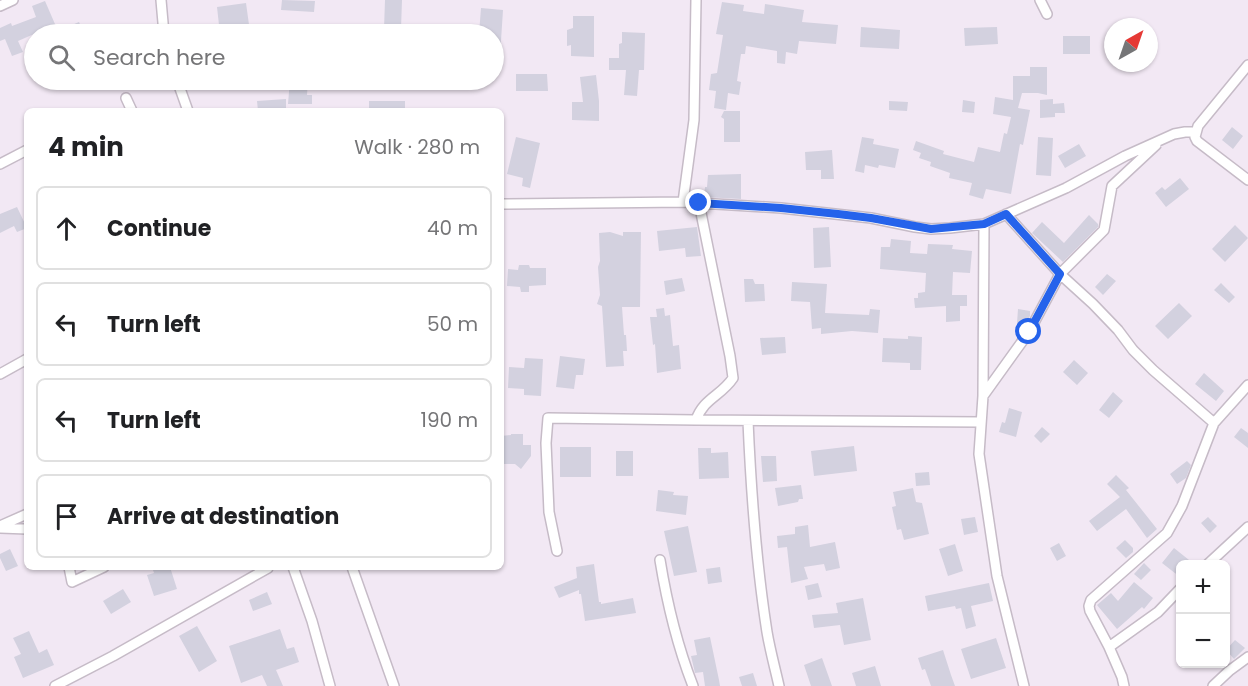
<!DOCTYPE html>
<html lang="en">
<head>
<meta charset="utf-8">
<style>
  body { margin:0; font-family:Poppins,sans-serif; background:#f6f6f6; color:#202124 }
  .controls { position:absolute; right:18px; bottom:18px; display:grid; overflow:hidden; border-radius:9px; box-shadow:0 2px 4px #0004 }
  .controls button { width:54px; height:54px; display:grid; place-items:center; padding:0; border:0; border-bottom:2px solid #e0e0e0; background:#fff; color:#202124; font:30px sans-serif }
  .compass { position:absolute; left:1104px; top:18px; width:54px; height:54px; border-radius:50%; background:#fff; box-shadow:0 2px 4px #0004; rotate:40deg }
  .stop { position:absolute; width:18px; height:18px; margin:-14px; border:4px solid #2563eb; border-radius:50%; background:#fff }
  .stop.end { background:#2563eb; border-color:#fff; box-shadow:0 2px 6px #0008 }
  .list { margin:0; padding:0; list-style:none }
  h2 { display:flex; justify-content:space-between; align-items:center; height:78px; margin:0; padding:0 24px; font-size:26px }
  h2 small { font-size:20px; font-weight:400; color:#757577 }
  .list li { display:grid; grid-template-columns:39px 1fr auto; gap:18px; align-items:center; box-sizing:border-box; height:84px; margin:0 12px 12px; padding:0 12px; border:2px solid #e0e0e0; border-radius:9px }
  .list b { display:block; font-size:22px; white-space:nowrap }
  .list em { font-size:20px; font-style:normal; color:#757577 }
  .icon { flex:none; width:33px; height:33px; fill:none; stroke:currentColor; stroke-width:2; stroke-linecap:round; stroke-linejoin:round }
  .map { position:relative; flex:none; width:1248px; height:686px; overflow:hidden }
  .search { position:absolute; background:#fff; box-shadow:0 2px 4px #0004; left:24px; top:24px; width:480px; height:66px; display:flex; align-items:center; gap:15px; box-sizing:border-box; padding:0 21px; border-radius:33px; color:#757577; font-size:22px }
  .panel { position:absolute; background:#fff; box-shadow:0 2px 4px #0004; left:24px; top:108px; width:480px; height:462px; border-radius:9px }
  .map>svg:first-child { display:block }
  .building { fill:#d3d1df }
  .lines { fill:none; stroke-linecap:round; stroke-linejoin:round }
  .street-casing { stroke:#c6bbc7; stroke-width:12 }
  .street { stroke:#fff; stroke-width:9 }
  .route { stroke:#2563eb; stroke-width:8 }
</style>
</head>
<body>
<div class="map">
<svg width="1248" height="686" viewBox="0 0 1248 686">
  <rect width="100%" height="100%" fill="#f2e8f4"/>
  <path class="building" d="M282,0L315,1L314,12L281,10Z
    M385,0H402L401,29H384Z
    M45,1L58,31L79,22L84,34H34L18,41L23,52L12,56L5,39L0,41V28L11,23L12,26L36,17L32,6Z
    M722,2L744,5L743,11L764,14L765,4L804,10L802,22L838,25L836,44L799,41L797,54L786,52L785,64L777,63V51L746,46L745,54H741L737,81L741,82L739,95L728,93L726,110L714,108L716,91L709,90L711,74L717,73L723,35L716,34Z
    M246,3L250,32L233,34L232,24L219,25L217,7Z
    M481,8L503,10L500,56H494V34H479Z
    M573,16H594V57L571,56V45L567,46V30L573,28Z
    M861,27L900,30L899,49L860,47Z
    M997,27L998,44L965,46L964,28Z
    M622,32L645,33L644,70H639L637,96L624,95L626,70H609V58H619V44L622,43Z
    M1063,36H1090V54H1063Z
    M1030,67H1047V95L1038,93H1022L1018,108L1030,110L1023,145L1020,144L1011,194L986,189L983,199L969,195L972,183L949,178L950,173L930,166L931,162L919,158L921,153L913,150L916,141L944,151L943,154L974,162L978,147L1000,152L1004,133L1007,134L1011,117L993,114L995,97L1013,100V76H1030Z
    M516,74H547L548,91H516Z
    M596,75L599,101V121L572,120V102H583L580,77Z
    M290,80H308L307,95H312V104H288Z
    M286,99V111H258L257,101Z
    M1053,99V104L1064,103L1065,113H1055V117L1040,118V100Z
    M963,100L975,102L974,113L962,112Z
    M369,101H405V111H369Z
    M889,101L908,102L907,111L889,110Z
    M724,111H740V142H724V119L721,117Z
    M1232,127L1243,136L1233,149L1222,140Z
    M516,137L540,143L530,188L522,186L523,178L507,174Z
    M862,137L874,139L873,144L899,149L895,168L879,165L878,168L865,165L864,173L855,171Z
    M1038,137L1053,138L1051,176L1036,175Z
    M1079,144L1086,156L1065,168L1058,156Z
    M832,150L834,179H821V170H806L805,152Z
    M741,174V199L704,197L705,187H707L708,175Z
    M1180,178L1189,189L1166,207L1155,193L1162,187L1165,190Z
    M17,207L27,228L17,232L14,226L0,233V214Z
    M1089,215L1098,224V227L1063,262L1032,233L1042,222L1064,243Z
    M1235,225L1248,238L1225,262L1212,249Z
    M697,227L701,256L686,257L685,248L659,251L657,231Z
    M829,227L831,267L814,268L813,228Z
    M610,232L623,236V232H641L640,307H622L624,335H626L627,351H623L624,366L606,367L602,306L597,304L600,295L598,267L600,261L599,233Z
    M891,239L911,241L910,253L927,254L928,244L953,245L952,249L972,251L970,273L953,272L952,295H967V306H960V321L946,322V306L915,308L914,298H918V293L925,292L926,273L880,269L881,247H890Z
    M519,265H529L530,268H546V285L529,286V292H521L520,287L507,286L508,269L518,270Z
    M1107,274L1116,281L1103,295L1095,287Z
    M682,278L685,291L666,295L664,281Z
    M744,279H753L755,284H764L765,301L745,302Z
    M792,282L827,284L825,313L869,315L870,309L880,310L878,333L852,331L821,334V328L812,329L810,302L791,301Z
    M1221,283L1235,297L1229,303L1214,290Z
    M1179,303L1192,316L1168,339L1155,326Z
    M664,308L665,316L670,315L673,346L679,345L681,369L657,373L655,344L653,345L650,317H657L656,309Z
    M1018,309L1030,311V316L1026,323H1017Z
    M908,336L922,337L921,370H910V363L882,362L883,338L908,339Z
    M785,337L786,353L762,355L760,338Z
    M560,356L585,359L583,375H576L574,389L556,387Z
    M525,358L543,359L541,396L524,395V389L508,388L509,367L524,368Z
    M1074,360L1088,373L1077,385L1063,372Z
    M1204,373L1224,391L1216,401L1195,384Z
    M1113,392L1123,401L1109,418L1099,410Z
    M1009,408L1022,412L1016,437L999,432L1002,422L1005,423Z
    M1042,427L1050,434L1041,443L1034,436Z
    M1241,428L1248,433V448L1234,437Z
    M511,434H523V445H531V456L521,469L515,464H501V436L511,435Z
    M854,446L857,471L814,476L811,451Z
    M560,447H591V477H560Z
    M698,448H711V453L728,452L729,478L699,479Z
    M616,451H633V476H616Z
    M761,456H776L777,481L763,482Z
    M1187,461L1191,465L1186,478L1177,484L1170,474Z
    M929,472L930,485L916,486L915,473Z
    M1116,475L1129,488L1126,490L1157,529L1147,538L1126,509L1097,531L1089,521L1120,497L1107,484Z
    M801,485L803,499H799L798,502L778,506L775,488Z
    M913,488L916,502L922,503L929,534L904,540L901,529L897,530L892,507L896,506L893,492Z
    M658,490L674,492L673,495L688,496L686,515L656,511Z
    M975,517L978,532L964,535L961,519Z
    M1208,517L1217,526L1210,533L1201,523Z
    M808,525L810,547L835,542L840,568L826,571L824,564L804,567L808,579L791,583L787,547L778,548L777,536L795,534V527Z
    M688,526L697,572L674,576L664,531Z
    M1125,540L1133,548V552L1126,558L1116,548Z
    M1059,543L1066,556L1057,561L1050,548Z
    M955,544L963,571L948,576L939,549Z
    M1174,548L1194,564H1180V577L1162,563Z
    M10,549L18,566L6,571L0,558V554Z
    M1144,563L1151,570L1141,580L1134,574Z
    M594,564L599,602H601V604L633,598L636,613L585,621L581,594H579V590L559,598L554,587L577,578L576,567Z
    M152,567H170L177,589L154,596L147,575L154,573Z
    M720,567L722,582L708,584L706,569Z
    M1134,582L1153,598L1144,609L1142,607L1117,629L1097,605L1111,593L1118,601Z
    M818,583L822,597L808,600L805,586Z
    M989,583L993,601L971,606L976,626L966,629L961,608L956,609L955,606L928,611L925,596Z
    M123,589L131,602L111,614L103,601Z
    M267,592L272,604L253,611L249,600Z
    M863,598L871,640L844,645L840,625L814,628L812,615L838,613L836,603Z
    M197,626L217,661L199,672L179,636Z
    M280,629L287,649L294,647L299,662L276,670L283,686H267L262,675L241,683L229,646Z
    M29,631L39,653L47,649L54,665L23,678L14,657L21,654L13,638Z
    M710,637L719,680L720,686H705L703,672L695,673L691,656L697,655L694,640Z
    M996,638L1006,668L971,679L961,649Z
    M1235,640L1245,648L1234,659L1226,650Z
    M943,650L951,675L955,686H931L925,669L922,670L918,658Z
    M822,658L832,686H811L804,665Z
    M875,666L881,686H856L852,673Z
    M753,673L757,686H742L739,677Z"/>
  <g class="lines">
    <defs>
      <path id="street" d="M161,0L164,34
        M1040,0L1047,14
        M0,6L13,0
        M1248,65L1198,126L1195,137L1197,141L1248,180
        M177,80L188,111
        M126,98L132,111
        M0,164L27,150
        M683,202L694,120L696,0
        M501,204L683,202L781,208L871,218L915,227L931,229L950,228L984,224L1066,188L1125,156L1174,134L1185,132H1195
        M1006,214L1060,274L1093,304L1118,330L1133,350L1153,370L1214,423
        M984,224L983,396L979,454L997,576L1024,686
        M0,374L27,359
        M983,396L1029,332L1060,274L1104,230L1112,186L1156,145
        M696,420C704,398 721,396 733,378L730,356L699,203
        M748,421C751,491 756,562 767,632C770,650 775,668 779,686
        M0,526L27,514
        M0,528L27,529
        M557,551L549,512L546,443L548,418L696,420L981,422
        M660,560C667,603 677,645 693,686
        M1208,564L1248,527
        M69,567L72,582L104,567
        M293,567L312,621L330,686
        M352,567L394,686
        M1109,647L1158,612L1180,589
        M55,686L113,656L268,568
        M1124,686L1122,677L1109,647L1090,611L1089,606L1091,600L1167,533L1182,506L1214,423L1248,385
        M1213,686L1229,671L1248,657"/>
    </defs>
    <use href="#street" class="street-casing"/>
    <use href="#street" class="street"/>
  </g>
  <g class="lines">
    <path class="route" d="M699,203L781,208L838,214L871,218L931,229L984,224L1006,214L1060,274L1029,332"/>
  </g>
</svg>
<div class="controls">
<button>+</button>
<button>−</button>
</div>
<svg class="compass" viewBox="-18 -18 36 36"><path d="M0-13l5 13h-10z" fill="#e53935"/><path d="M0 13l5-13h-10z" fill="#757577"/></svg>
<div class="stop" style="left:1029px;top:332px"></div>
<div class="stop end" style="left:699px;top:203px"></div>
<div class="search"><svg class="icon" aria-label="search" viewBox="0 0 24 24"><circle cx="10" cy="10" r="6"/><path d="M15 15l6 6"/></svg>Search here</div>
<section class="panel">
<h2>4 min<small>Walk · 280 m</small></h2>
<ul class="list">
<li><svg class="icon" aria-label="ahead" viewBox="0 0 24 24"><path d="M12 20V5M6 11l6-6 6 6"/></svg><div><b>Continue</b></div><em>40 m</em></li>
<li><svg class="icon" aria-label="left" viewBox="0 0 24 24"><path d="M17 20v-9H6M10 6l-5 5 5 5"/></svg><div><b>Turn left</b></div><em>50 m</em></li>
<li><svg class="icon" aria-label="left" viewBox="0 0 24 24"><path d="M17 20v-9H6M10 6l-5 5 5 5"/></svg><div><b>Turn left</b></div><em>190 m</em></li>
<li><svg class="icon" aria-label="arrive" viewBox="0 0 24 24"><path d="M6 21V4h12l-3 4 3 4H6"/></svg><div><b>Arrive at destination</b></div></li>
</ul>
</section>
</div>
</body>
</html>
